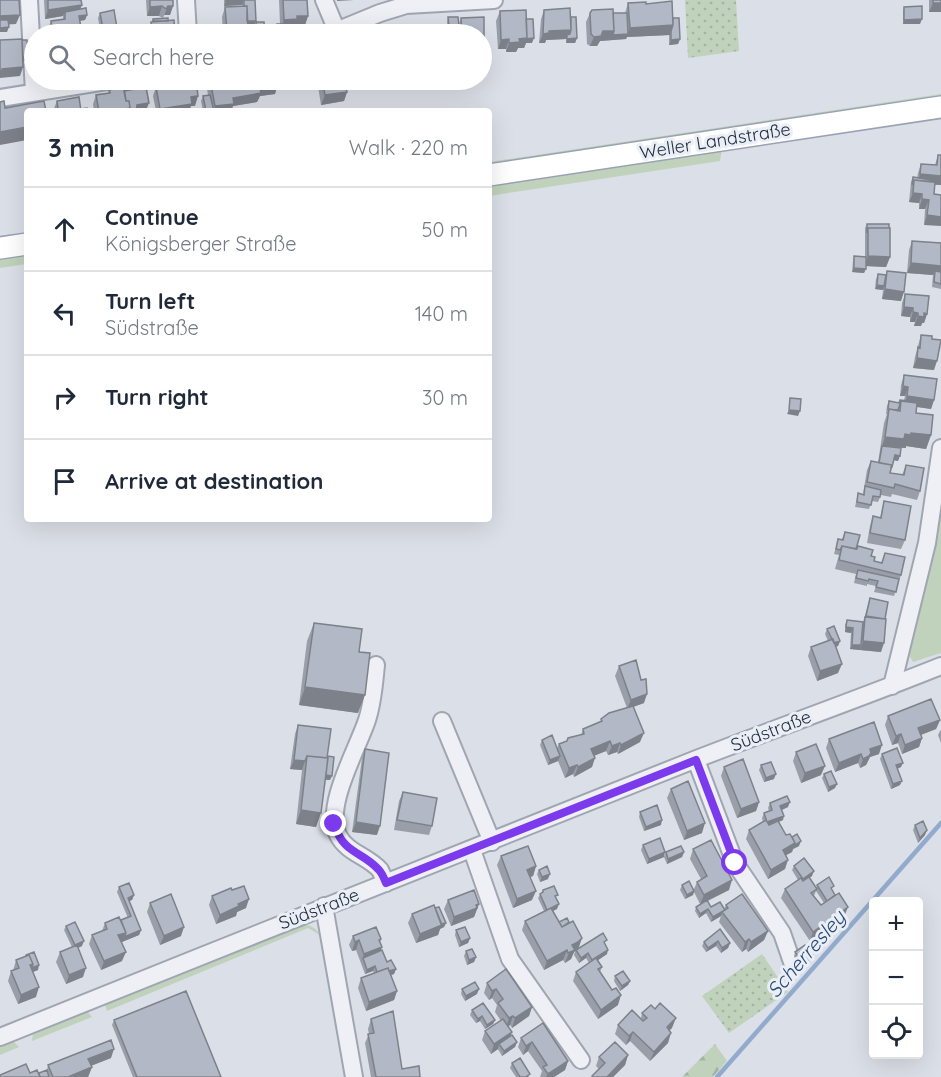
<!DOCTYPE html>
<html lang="en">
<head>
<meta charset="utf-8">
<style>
  body { margin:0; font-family:Quicksand,sans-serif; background:#f6f6f7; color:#1f2937 }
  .controls { position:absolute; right:18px; bottom:18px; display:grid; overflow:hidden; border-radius:6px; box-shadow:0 6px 24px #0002 }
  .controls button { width:54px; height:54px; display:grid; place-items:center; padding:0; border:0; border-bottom:2px solid #e0e1e3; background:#fff; color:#1f2937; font:30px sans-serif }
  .stop { position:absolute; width:18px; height:18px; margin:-14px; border:4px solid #7c3aed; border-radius:50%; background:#fff }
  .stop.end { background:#7c3aed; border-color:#fff; box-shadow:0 2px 6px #0008 }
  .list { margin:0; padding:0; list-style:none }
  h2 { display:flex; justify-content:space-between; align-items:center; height:78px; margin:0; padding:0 24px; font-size:26px }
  h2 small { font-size:20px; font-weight:400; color:#747a83 }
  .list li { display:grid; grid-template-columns:39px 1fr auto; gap:18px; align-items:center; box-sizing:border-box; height:84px; padding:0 24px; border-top:2px solid #e0e1e3 }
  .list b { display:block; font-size:22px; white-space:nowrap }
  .list p { margin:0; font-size:20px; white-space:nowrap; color:#747a83 }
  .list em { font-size:20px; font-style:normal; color:#747a83 }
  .icon { flex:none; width:33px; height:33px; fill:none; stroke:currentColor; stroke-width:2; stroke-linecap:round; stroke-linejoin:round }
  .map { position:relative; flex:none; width:941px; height:1077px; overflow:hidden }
  .search { position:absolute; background:#fff; box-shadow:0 6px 24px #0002; left:24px; top:24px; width:468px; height:66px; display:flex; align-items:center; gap:15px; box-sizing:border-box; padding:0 21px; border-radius:33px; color:#747a83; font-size:22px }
  .panel { position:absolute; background:#fff; box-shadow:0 6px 24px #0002; left:24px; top:108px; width:468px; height:414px; border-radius:6px }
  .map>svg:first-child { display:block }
  .green { fill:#c0d2bb }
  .forest { fill:url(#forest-firs) }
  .park { fill:url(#park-dots) }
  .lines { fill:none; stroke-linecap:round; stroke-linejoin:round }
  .stream { stroke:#92aacc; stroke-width:4.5 }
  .minor-casing { stroke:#a0a6b1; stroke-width:20 }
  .major-casing { stroke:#99a2b4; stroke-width:24 }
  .minor { stroke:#eef0f5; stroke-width:16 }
  .major { stroke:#fff; stroke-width:21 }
  .wall { fill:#999ea9; fill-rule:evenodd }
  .shaded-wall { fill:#7d818a }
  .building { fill:#b2b8c5; stroke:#7d818a; stroke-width:1.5 }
  .route { stroke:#7c3aed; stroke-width:8 }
  .labels { text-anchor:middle; stroke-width:6; stroke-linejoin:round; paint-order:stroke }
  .street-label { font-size:18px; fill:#242c3f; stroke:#eaeef5 }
  .water-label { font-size:20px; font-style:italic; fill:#2a4876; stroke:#eaeef5 }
</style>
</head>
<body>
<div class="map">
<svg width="941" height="1077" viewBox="0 0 941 1077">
  <defs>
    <pattern id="forest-firs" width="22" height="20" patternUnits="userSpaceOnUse" patternTransform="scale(1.5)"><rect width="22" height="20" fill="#c0d2bb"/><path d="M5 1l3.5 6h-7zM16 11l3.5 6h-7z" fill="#a5b4a2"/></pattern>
    <pattern id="park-dots" width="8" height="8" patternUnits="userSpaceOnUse" patternTransform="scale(1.5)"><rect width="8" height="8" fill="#c0d2bb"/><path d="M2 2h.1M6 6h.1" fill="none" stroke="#a5b4a2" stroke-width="1.8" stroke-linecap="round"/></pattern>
  </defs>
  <rect width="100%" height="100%" fill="#dbdfe7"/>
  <path class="green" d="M941,94V98L489,166V162Z
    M722,148L720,161L489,196V183Z
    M27,253V264L0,268V257Z
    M941,510V653L913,662L908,653Z
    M301,925C310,925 315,926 320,935L308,928L107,1011L105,1005L108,1002Z
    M84,1012H88L92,1017L32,1041L33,1033Z
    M12,1040L19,1047L0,1055V1046Z"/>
  <path class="forest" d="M715,1044L727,1061L713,1077H682Z"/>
  <path class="park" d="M685,0H736L739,51L688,58Z
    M762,954L788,992L729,1033L702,996Z"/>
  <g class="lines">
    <path class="stream" d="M717,1077L941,823"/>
    <defs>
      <path id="minor" d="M29,0L34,92
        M186,0L188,34
        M324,0L337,31
        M329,34L380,13L406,5L494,0
        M0,98L113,80
        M376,665C374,684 373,702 367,720C358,748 324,806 338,835C347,853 368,856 380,870C382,874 384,879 386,883
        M892,686L927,543L941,448
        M442,721L492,842
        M696,760L735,863L782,933L792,962
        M472,850L510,959L581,1060
        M324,906L354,1077
        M0,1037C231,944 462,852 694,760C776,728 859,699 941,666"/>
      <path id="major" d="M489,175L941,107
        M0,248L27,244"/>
    </defs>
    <use href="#minor" class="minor-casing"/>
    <use href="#major" class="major-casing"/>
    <use href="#minor" class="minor"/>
    <use href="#major" class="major"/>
  </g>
  <path class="wall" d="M44,0H81L82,5L80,9L87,15L85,20L79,21L82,34H50L49,26L51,21L63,19V16L45,19Z
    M146,0H173V6L170,15H164L163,18L159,16H147Z
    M224,0H255L254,26H248V30L246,34H223L222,17L225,7L242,6V5L224,6Z
    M279,0H307L308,16L305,25L295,26V31L294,34H276L275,28L277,24H280Z
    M929,0H941V12H929Z
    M628,3L646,4L673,18L680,39L678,44L669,45V35L627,37L626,39L600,41L597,46H590L587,44L586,22L590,13H625Z
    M904,7L920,24H903V11Z
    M544,10L571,17L577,38L575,43H566V39L546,40L545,43H539L541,19Z
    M500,11L526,19L532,43H526L524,48H518L516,52H506V49H498L496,21Z
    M100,13L118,34H101L98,18Z
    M448,17L459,25L461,18L484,17L482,34H448L447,22Z
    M153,19L168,21L175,34H148V31Z
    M256,22L265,34H255L254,27Z
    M207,80H277L275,94L260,96L257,102L233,106L231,111H203L201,101L203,96L208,95L206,82Z
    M317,80H345L347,92L344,101L321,105Z
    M156,87L195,106H191L189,111H156L153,96Z
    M109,90L124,91L147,108L136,110V111H94L93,104L96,95L108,93Z
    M57,101L81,109L88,111H53Z
    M938,155H941V185H935L934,194L941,195L924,225L925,209H919V203L909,202L911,182L913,177L917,178L918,173L921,164L935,165Z
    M867,224L890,257L886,267L866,266L864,273L852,272L853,261L854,256L865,257V228Z
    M912,241L941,243V289L932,287L933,275L907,273L909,250Z
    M887,271L901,301L882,299L883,290L875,289L876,279L878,274L886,275Z
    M905,294L927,314L924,323H922L921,326H914L915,322H910V317L901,316L902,303Z
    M921,335L934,370L913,368L915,357Z
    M904,375L934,400L931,409L917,407L916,413L931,435L926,449L906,446V448H901L898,461L894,460L890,473L902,475L906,465L920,491L917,500L892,494L891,497L881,495L878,502L872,501L869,509L855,507L858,493L863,494L867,470L871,461L878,463L884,423L887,414H886L887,406L889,401L898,403L900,400H904L905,396H900L901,385Z
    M884,501L905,540L901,549L867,543L870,526L873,516L880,518Z
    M845,532L856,549L871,556L874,561L881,563L885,553L901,575L894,596L874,592L876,586L867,584V586L854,583L856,574L835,569L839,555L834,554L837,543L838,539H842Z
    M870,598L885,619L881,652L850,649L851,633L845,632V625L847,620L863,622Z
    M314,623L359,652L358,713L299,705L307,641Z
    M827,629L840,641L838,646L835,647L838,673L817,681L808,656L811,647L828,641L825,634Z
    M619,666L644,703L633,707L640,742L618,754L617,752L608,755L606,751L594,756L592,767L574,777L573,774L565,778L558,761L548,765L540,745L542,740L557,748L559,744L581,735L583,729L600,722L601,719L627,708L615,676Z
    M888,716L940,720L936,729L921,735L922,738L919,747L902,754L898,743L892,745L885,725Z
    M298,725L328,756L330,780H325L316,827L296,824L302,770L290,769L295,734Z
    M941,730V743L938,735L940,731Z
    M829,739L879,754L870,757L866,765L860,768L858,763L835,772L826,748Z
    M365,749L377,835L352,832L362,758Z
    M796,752L821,775L801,783L793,761Z
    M882,754L901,767L897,769L900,785L891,789L880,759Z
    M761,765L774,779L764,782L759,770Z
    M724,767L759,802L756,811L737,818L721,776Z
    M824,774L835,788L828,792L822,778Z
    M671,789L702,833L684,840L667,798Z
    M403,792L432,826L429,835L394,830L399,801Z
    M770,803L788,807L782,810L783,820L779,822L786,835L799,846L793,849L792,852L786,855L785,869L768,879L746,839L749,830L763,822L762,818L764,813L769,811L768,808Z
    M640,812L661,825L644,831L639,817Z
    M915,825L925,835L918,843L913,830Z
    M643,845L664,857L647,864L641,850Z
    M693,849L729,890L708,901L711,907L724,909L726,905L768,931L764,940L748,952L746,949L742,952L719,922L721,916L711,922L706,913L699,918L695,911L696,907L700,904L694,892L693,895L685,899L680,890L682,885L694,889L697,882L701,879L690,859Z
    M666,852H684L682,857L667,864L664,857Z
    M501,856L536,866L533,876L530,877L532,900L513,908L497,865Z
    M794,866L812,876L809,878L816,888L817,885L833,890L832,891L844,917L836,923L839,926L837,931L824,940L820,934L810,941L781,898L785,889L798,880L792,870ZM816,891L824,903L821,905L814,896Z
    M539,870L548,879L540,882L537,874Z
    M119,887L134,895L132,900L129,901L141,930L139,935L121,942L122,961L101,970L89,944L92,935L102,931L105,923L121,920L128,918L117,892Z
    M232,890L246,908L237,912L236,916L216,924L209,905L212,896Z
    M543,890L557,899V909L553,911L559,922L579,947L577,949L606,945L607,954L598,960L602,967L600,972L618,1005L598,1019L573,981L576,972L589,963L586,958L579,963L574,955L575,951L574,952L571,959L565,963L563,960L544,970L522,930L525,921L544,911L538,898Z
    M448,900L479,904L474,917L451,926L444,909Z
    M150,903L181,936L160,945L147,912Z
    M435,908L446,923L444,927L440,929L438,935L416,943L408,923L412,914Z
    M66,926L82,946L78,948L83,977L66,984L56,962L60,952L72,947L64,930Z
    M720,929L730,943L728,948L721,953L716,946L706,952L702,946L704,942Z
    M456,930L470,938L468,943L459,947L455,935Z
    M353,936L380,942L382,947L381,950L387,962L396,969L394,974L391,975L397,991L394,1000L366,1011L358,988L361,978L374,973L373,971L365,974L356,950L352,951L349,945Z
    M466,951L476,957L474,962L467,965L464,956Z
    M795,952L811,960L801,967L794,957Z
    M26,955L38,970L33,972L36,997L18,1004L8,981L11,971H13L16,960L25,957Z
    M615,976L630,981L628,985L620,991L614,981Z
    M487,983L532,1007L529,1016L512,1028L510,1025L508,1026L511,1036L517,1042L515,1047L502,1056L498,1049L491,1054L482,1040L485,1031L501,1021L495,1012L497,1005L492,998L489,1000L484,993Z
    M462,989L477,994L465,1001L461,994Z
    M472,1010L495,1020L493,1024L485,1029L480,1021L476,1023L470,1015Z
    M642,1013L672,1028L669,1030L668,1043L650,1061L630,1041L626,1045L615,1034L618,1025L641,1018Z
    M371,1019L402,1069L420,1077H371L365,1043L369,1034L368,1029Z
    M114,1020L221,1077H133L112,1025Z
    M543,1023L568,1061L565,1070L554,1077H540L542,1071L528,1051L523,1055L518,1047L521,1038Z
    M628,1055L625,1065L613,1077H592L599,1069L596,1066L599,1057Z
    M111,1058L91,1066L92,1067L88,1077H0L30,1073H39L47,1070L48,1065Z
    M512,1063L529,1077H516L510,1068Z"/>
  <path class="shaded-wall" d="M244,0L242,5L224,6L226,1Z
    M337,0H354L337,1Z
    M933,3H941V12H929Z
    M82,5L78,14L65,12L63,16L45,19L48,10Z
    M162,6L159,16H147L150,7Z
    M168,6H173L170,15H164L163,18Z
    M20,15L16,24L0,25V16Z
    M87,15L85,20L77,21L79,16Z
    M297,16H308L305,25L295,26L281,29L284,20Z
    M922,19L920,24H903L904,20Z
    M256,21L254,26H244L246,22Z
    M673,25L670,35L627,37L626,39L600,41L597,46H590L594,37L603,31H614L627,34L630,28Z
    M9,27L7,32H0V28Z
    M248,30L246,34H225L227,31Z
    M571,30L577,38L575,43H566L567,39V35L566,39L546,40L545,43H539L543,34L549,31Z
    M295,31L294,34H277H278Z
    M534,38L532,43H526L524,48H518L516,52H506L509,43L519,39Z
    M509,39L506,49H498L501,40Z
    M680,39L678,44L669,45L671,40Z
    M28,56L26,61H19L21,57Z
    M23,67L20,76L0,78V71L2,69Z
    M278,84L275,94L260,96L257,102L233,106L231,111H214L215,106L233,98L260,88Z
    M347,92L344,101L321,105L325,95Z
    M198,96L195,106H191L189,111H160V109L191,97Z
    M149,103L147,108L135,110L137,105Z
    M130,108L129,111H119L120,110Z
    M27,127V140L0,145V132Z
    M920,174L941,176V185L917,183Z
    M913,193L922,194L919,203L909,202Z
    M922,199L929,200L925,209H919Z
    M927,215L941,217V226L924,225Z
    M868,256L890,257L886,267L865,266Z
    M911,263L941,266V276L935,271L933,275L907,273Z
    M854,268L866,269L864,273L852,272Z
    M877,285L884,286L883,290L875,289Z
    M885,289L904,292L901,301L882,299Z
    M904,307L913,308L910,317L901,316Z
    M913,312L918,313L915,322H910Z
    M924,313L927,314L924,323H922L921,326H914L918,316Z
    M917,358L937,361L934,370L913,368Z
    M903,386L908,387L905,396H900Z
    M907,396L934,400L931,409L904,405Z
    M789,410L800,411L798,416L787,414Z
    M911,433L931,435L926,449L906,446V448L882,446L885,437Z
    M895,455L900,456L898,461L893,460Z
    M846,627L853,628L851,633L845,632Z
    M840,641L838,646L832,648L834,643Z
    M863,641L884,643L881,652L860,650Z
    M852,645H861L860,650L850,649Z
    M842,664L838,673L817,681L820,671Z
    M305,687L365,695L358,713L299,705Z
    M647,694L644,703L627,709L631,700Z
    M940,720L936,729L915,737L918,728Z
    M644,733L640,742L618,754L621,745Z
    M901,734L898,743L892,745L896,736Z
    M922,738L919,747L902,754L905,745Z
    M610,741L606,751L588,758L591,749Z
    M620,743L617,752L608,755L612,746Z
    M882,745L879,754L870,757L866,765L860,768L863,759L870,749Z
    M861,754L858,763L835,772L839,763Z
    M560,756L558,761L548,765L550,760Z
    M595,758L592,767L574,777L578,767Z
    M294,760L305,761L302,770L290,769Z
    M903,763L901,767L894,770L896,765Z
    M577,765L573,774L565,778L569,768Z
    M825,766L821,775L801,783L805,773Z
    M776,774L774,779L764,782L766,778Z
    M324,775L332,776L330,780L322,779Z
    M902,781L900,785L891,789L893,784Z
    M837,784L835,788L828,792L829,787Z
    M759,802L756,811L737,818L741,809Z
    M790,802L788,807L779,811L780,806Z
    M301,810L321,813L316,827L296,824Z
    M784,816L783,820L765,827L767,822Z
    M662,820L661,825L644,831L646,827Z
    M356,822L380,826L377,835L352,832Z
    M705,823L702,833L684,840L687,831Z
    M927,830L925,835L918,843L920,838Z
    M801,841L799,846L793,849L792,852L779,859L783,850L795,843Z
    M665,852L664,857L647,864L649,859Z
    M684,852L682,857L667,864L668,859Z
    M788,860L785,869L768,879L771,870Z
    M536,866L533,876L524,879L527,870Z
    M814,871L812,876L801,884L803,879Z
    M550,874L548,879L540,882L542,877Z
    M732,880L729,890L700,904L704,895Z
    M536,891L532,900L513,908L517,899Z
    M694,891L693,895L685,899L687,895Z
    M134,895L132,900L126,902L128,898Z
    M249,899L246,908L237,912L236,916L216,924L220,915L238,904Z
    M479,904L474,917L451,926L454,917Z
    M559,904L557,909L545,914L547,910Z
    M848,907L844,917L823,932L821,929L820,934L810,941L813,932Z
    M708,909L706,913L699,918L700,914Z
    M725,910L722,912L721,916L711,922L713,917Z
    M446,923L444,927L440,929L438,935L416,943L420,934Z
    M839,926L837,931L824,940L826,936Z
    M184,927L181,936L160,945L164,936Z
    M141,930L139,935L115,945L118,935L126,933Z
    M768,931L764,940L748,952L751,942Z
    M470,938L468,943L459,947L461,942Z
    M582,938L579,947L574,952L571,959L565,963L572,945Z
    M381,939L378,949L382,947L378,956L363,958L361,963L364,954Z
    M749,939L746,949L742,952L745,942Z
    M359,940L356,950L352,951L355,942Z
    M84,941L82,946L73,950L75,945Z
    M718,941L716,946L706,952L708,948Z
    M730,943L728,948L721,953L722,948Z
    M567,950L563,960L544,970L547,961Z
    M608,950L607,954L591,965L592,960Z
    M126,952L122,961L101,970L104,961Z
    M588,953L586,958L579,963L581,958Z
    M813,955L811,960L801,967L803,962Z
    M476,957L474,962L467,965L469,960Z
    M33,964L39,965L38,970L27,974L30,965Z
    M375,966L373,971L365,974L367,970Z
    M86,968L83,977L66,984L69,975Z
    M396,969L394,974L377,980L378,975Z
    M630,981L628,985L620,991L622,986Z
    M39,987L36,997L18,1004L21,995Z
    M479,989L477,994L465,1001L466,996Z
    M496,989L492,998L489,1000L492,991Z
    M397,991L394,1000L366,1011L369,1002Z
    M621,995L618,1005L598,1019L601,1010Z
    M532,1007L529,1016L512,1028L515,1018Z
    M482,1016L480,1021L476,1023L478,1019Z
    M513,1016L510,1025L506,1028L509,1018Z
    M676,1018L672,1028L664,1036L667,1027Z
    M495,1020L493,1024L485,1029L487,1025Z
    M512,1032L509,1041L499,1044L498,1049L491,1054L494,1044Z
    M633,1032L630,1041L626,1045L629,1036Z
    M671,1033L668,1043L650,1061L654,1052Z
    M517,1042L515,1047L502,1056L504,1051Z
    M532,1042L528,1051L523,1055L526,1046Z
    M114,1049L111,1058L85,1068L88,1059Z
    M628,1055L625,1065L613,1077H607Z
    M568,1061L565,1070L554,1077H546L548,1074Z
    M92,1067L88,1077H68Z"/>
  <path class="building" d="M0,0H19L20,15L0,16Z
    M48,0H81L82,5L48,10Z
    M150,0H173V6H168L166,9L162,6L150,7Z
    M226,0H255L256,21H247V6H244V0L226,1Z
    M283,0H307L308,16H297V19L284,20Z
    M933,0H941V3H933Z
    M672,1L673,25L630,28L628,3L646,2V4Z
    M247,6L248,30L227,31L225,7Z
    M922,6V19L904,20V7Z
    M86,8L87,15L79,16L82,34H53L51,21L65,19V12Z
    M570,8L571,30L549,31V33L543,34L544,10Z
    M613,9L614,31H603L601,36L594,37L591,34L590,13L592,10Z
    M114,10L118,34H104L100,13Z
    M526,10L527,38L519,39L520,42L509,43V39L501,40L500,11Z
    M613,13H627L628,34L613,35L614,31Z
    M448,17H458L460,34H450Z
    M484,17V45H482V34H462L461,18Z
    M571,17H576L577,38L567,39V35L570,34L571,30Z
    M168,18V21H153V19Z
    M673,18H679L680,39L671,40V31L673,25Z
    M526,19H533L534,38L525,39L527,38Z
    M0,20H8L9,27L0,28Z
    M174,20L175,34H152L151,22Z
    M256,22H264L265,34H257Z
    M277,24H294L295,31L278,34Z
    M442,25L443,34H407V29Z
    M22,39L23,67L2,69V71H0V40Z
    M22,40H27L28,56L23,57Z
    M196,80L198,96L191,97L192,104L160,109L156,87Z
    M210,80H277L278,84L260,88L261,93L233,98L234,104L215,106Z
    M322,80H345L347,92L325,95Z
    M124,87L126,101H129L130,108L120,110V111H99L96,95L110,93L109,90Z
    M146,87L149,103L137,105L136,111H129L130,108L129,101H126L124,91Z
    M210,95L214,111H206L203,96Z
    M79,97L81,111H61L58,109L57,101Z
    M4,101L5,108L44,101L46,111H27V127L0,132V102Z
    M87,108L88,111H81V109Z
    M938,155H941V176L920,174L921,164L937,165Z
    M913,177L931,180V182L914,180L912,185Z
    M914,180L935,182L934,194L941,195V217L927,215L929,200L922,199V194L913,193Z
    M867,224H889V228H868L867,233Z
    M868,228H890V257L868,256Z
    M912,241L941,243V266L911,263Z
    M854,256L866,257V269L854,268Z
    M887,271L906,273L904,292L885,289Z
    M935,271L941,272V284L934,282Z
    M878,274L886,275L884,286L877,285Z
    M905,294L929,296L927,314L924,313V317L918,316V313L913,312V308L904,307Z
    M921,335L932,336V339L941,340L937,361L917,358L918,347L920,348Z
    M904,375L937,379L934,400L907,396L908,387L903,386Z
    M790,398L801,399L800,411L789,410Z
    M900,400L916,402V403L901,401L898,410L888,409L889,401L899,403Z
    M901,401L917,403L916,413L933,415L931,435L911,433V435L905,434L904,439L885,437L889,409L900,411Z
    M882,446L901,448L900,456L895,455L892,467H891L892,465L879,463Z
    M871,461L892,465L890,473L904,475L906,465L924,468L920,491L895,484L894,488L867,482Z
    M865,486L881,490L880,497L873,496L871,505L857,502L858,493L864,495Z
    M884,501L911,506L905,540L870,533L873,516L881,518Z
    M845,532L860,535L856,549L842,546L840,550L836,549L838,539L843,540Z
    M842,546L857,549L858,546L873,550L871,556L875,557L874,561L882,563L885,553L905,557L901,575L839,560Z
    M858,570L899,579L896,592L876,587L878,581L869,579L868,581L856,578Z
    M870,598L888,602L885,619L866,616Z
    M865,617L886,619L884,643L863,641Z
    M847,620L863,622L861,645H852L853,628L846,627Z
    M314,623L362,629L359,652L370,653L365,695L305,687Z
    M834,626L840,641L834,643L827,629Z
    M833,639L842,664L820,671L811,647Z
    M636,660L641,680L646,679L647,694L631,700L619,666Z
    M931,699L940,720L918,728L922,738L905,745L901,734L896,736L888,716Z
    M633,706L644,733L621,745L620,743L612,746L610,741L591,749L595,758L578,767L577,765L569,768L559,744L567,741L568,738L584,734L583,729L602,721L601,719L609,713Z
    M874,722L882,745L870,749L871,753L869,756L863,759L861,754L839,763L829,739Z
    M298,725L331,729L327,758L307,756L305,761L294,760Z
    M552,735L560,756L550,760L542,740Z
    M816,744L825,766L805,773L796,752Z
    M897,748L903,763L896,765L902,781L893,784L882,754Z
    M365,749L389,753L380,826L356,822Z
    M307,756L328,758L321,813L301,810Z
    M328,756L334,757L332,776L326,775Z
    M743,759L759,802L741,809L724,767Z
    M771,762L776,774L766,778L761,765Z
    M831,771L837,784L829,787L824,774Z
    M688,781L705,823L687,831L671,789Z
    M403,792L437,798L432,826L397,820Z
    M787,796L790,802L780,806L784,816L767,822L764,813L772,810L770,803Z
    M657,805L662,820L646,827L640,812Z
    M766,820L769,825L778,821L786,835L790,834L795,843L783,850L788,860L771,870L749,830Z
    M923,821L927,830L920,838L915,825Z
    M797,834L801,841L795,845V843L792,837Z
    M660,838L665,852L649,859L643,845Z
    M711,840L732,880L704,895L697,882L707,876L693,849Z
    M528,846L536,866L527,870L536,891L517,899L501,856Z
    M681,846L684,852L668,859L666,852Z
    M804,858L814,871L803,879L794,866Z
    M547,866L550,874L542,877L539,870Z
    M809,877L817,889L811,893L821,905L839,893L848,907L813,932L785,889L801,878L803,881Z
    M829,877L834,886L831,888L835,895L827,901L817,885Z
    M689,881L694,891L687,895L682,885Z
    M129,883L134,895L128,898L141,930L124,937L126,933L121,920L131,916L119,887Z
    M244,886L249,899L238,904L239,906L220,915L212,896L231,888L232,890Z
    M554,886L558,895L555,896L559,904L547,910L540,894L543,892V890Z
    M474,890L479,904L476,905L477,908L454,917L448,900Z
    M171,894L184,927L164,936L150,903Z
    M742,894L768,931L751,942L749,939L745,942L722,912L728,908L726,905Z
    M707,900L711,907L720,902L725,910L713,917L708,909L700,914L696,907Z
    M434,905L442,925L420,934L412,914Z
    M439,907L446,923L441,924L435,908Z
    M551,908L562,927L573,921L582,938L578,942L572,945L575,950L568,953L567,950L547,961L525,921Z
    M119,917L126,933L118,935L126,952L104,961L92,935L107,929L105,923Z
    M567,918L569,922L562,927L559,922Z
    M834,920L839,926L826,936L821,929Z
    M75,922L84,941L75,945L66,926Z
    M376,927L381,939L379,940L382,947L364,954L359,940L355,942L353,936Z
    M465,927L470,938L461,942L456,930Z
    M720,929L730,943L722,948L718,941L708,948L704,942Z
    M603,933L607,940L604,942L608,950L592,960L588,953L581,958L576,950Z
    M77,945L86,968L69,975L60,952Z
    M805,945L813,955L803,962L795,952Z
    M472,949L476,957L469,960L466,951Z
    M382,950L387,962L391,960L396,969L389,971L388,968L377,972L375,966L367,970L363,958Z
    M34,952L39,965L32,968L33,964L29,955L26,956V955Z
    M29,955L33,964L30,965L39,987L21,995L11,971L19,968L16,960Z
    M596,958L602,967L598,969L612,990L616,988L621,995L601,1010L576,972Z
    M388,968L397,991L369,1002L361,978Z
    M506,969L532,1007L515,1018L513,1016L509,1018L498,1003L503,999L496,989L492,991L487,983Z
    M623,971L630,981L622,986L615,976Z
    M475,982L479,989L466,996L462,989Z
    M186,991L221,1077H137L114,1020Z
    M483,1003L495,1020L487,1025L482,1016L478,1019L472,1010Z
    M660,1003L676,1018L667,1027L671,1033L654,1052L633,1032L629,1036L618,1025L632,1010L643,1021L647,1018L642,1013L651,1005L655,1009Z
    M393,1011L402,1069L419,1066L420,1077H376L368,1034L374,1033L371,1019Z
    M503,1019L512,1032L494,1044L485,1031Z
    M543,1023L568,1061L548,1074L543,1067L547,1065L532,1042L526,1046L521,1038Z
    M512,1035L517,1042L504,1051L499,1044Z
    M111,1040L114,1049L88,1059L92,1067L68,1077H53L48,1065Z
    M615,1042L628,1055L607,1077H593L592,1076L605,1063L599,1057Z
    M520,1058L530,1074L527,1076L528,1077H520L512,1063Z
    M26,1064L30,1073L37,1070L40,1077H0V1075Z
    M47,1070L49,1077H40L39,1073Z"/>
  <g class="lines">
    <path class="route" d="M334,824C344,855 361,850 379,870C382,873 384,878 386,883L696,760L735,863"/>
  </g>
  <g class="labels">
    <g class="street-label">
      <text transform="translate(715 141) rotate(-9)" y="6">Weller Landstraße</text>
      <text transform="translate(771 731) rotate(-21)" y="6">Südstraße</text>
      <text transform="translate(319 909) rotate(-21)" y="6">Südstraße</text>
    </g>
    <g class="water-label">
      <text transform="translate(806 954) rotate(-49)" y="7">Scherresley</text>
    </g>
  </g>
</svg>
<div class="controls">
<button>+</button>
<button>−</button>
<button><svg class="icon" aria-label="locate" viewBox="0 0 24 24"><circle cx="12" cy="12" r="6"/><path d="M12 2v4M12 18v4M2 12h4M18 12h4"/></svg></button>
</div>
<div class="stop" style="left:735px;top:863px"></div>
<div class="stop end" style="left:334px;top:824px"></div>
<div class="search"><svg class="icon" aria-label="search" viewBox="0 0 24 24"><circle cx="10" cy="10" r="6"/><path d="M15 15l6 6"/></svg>Search here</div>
<section class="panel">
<h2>3 min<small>Walk · 220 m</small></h2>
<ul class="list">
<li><svg class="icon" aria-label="ahead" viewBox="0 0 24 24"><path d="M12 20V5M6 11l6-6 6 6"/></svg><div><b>Continue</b><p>Königsberger Straße</p></div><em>50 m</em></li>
<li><svg class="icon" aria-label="left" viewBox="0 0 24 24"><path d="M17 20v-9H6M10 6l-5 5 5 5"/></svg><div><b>Turn left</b><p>Südstraße</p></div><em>140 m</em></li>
<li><svg class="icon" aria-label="right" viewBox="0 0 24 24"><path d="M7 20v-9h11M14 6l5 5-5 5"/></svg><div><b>Turn right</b></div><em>30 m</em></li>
<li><svg class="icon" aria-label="arrive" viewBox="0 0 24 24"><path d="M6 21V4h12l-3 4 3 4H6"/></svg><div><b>Arrive at destination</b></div></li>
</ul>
</section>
</div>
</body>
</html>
